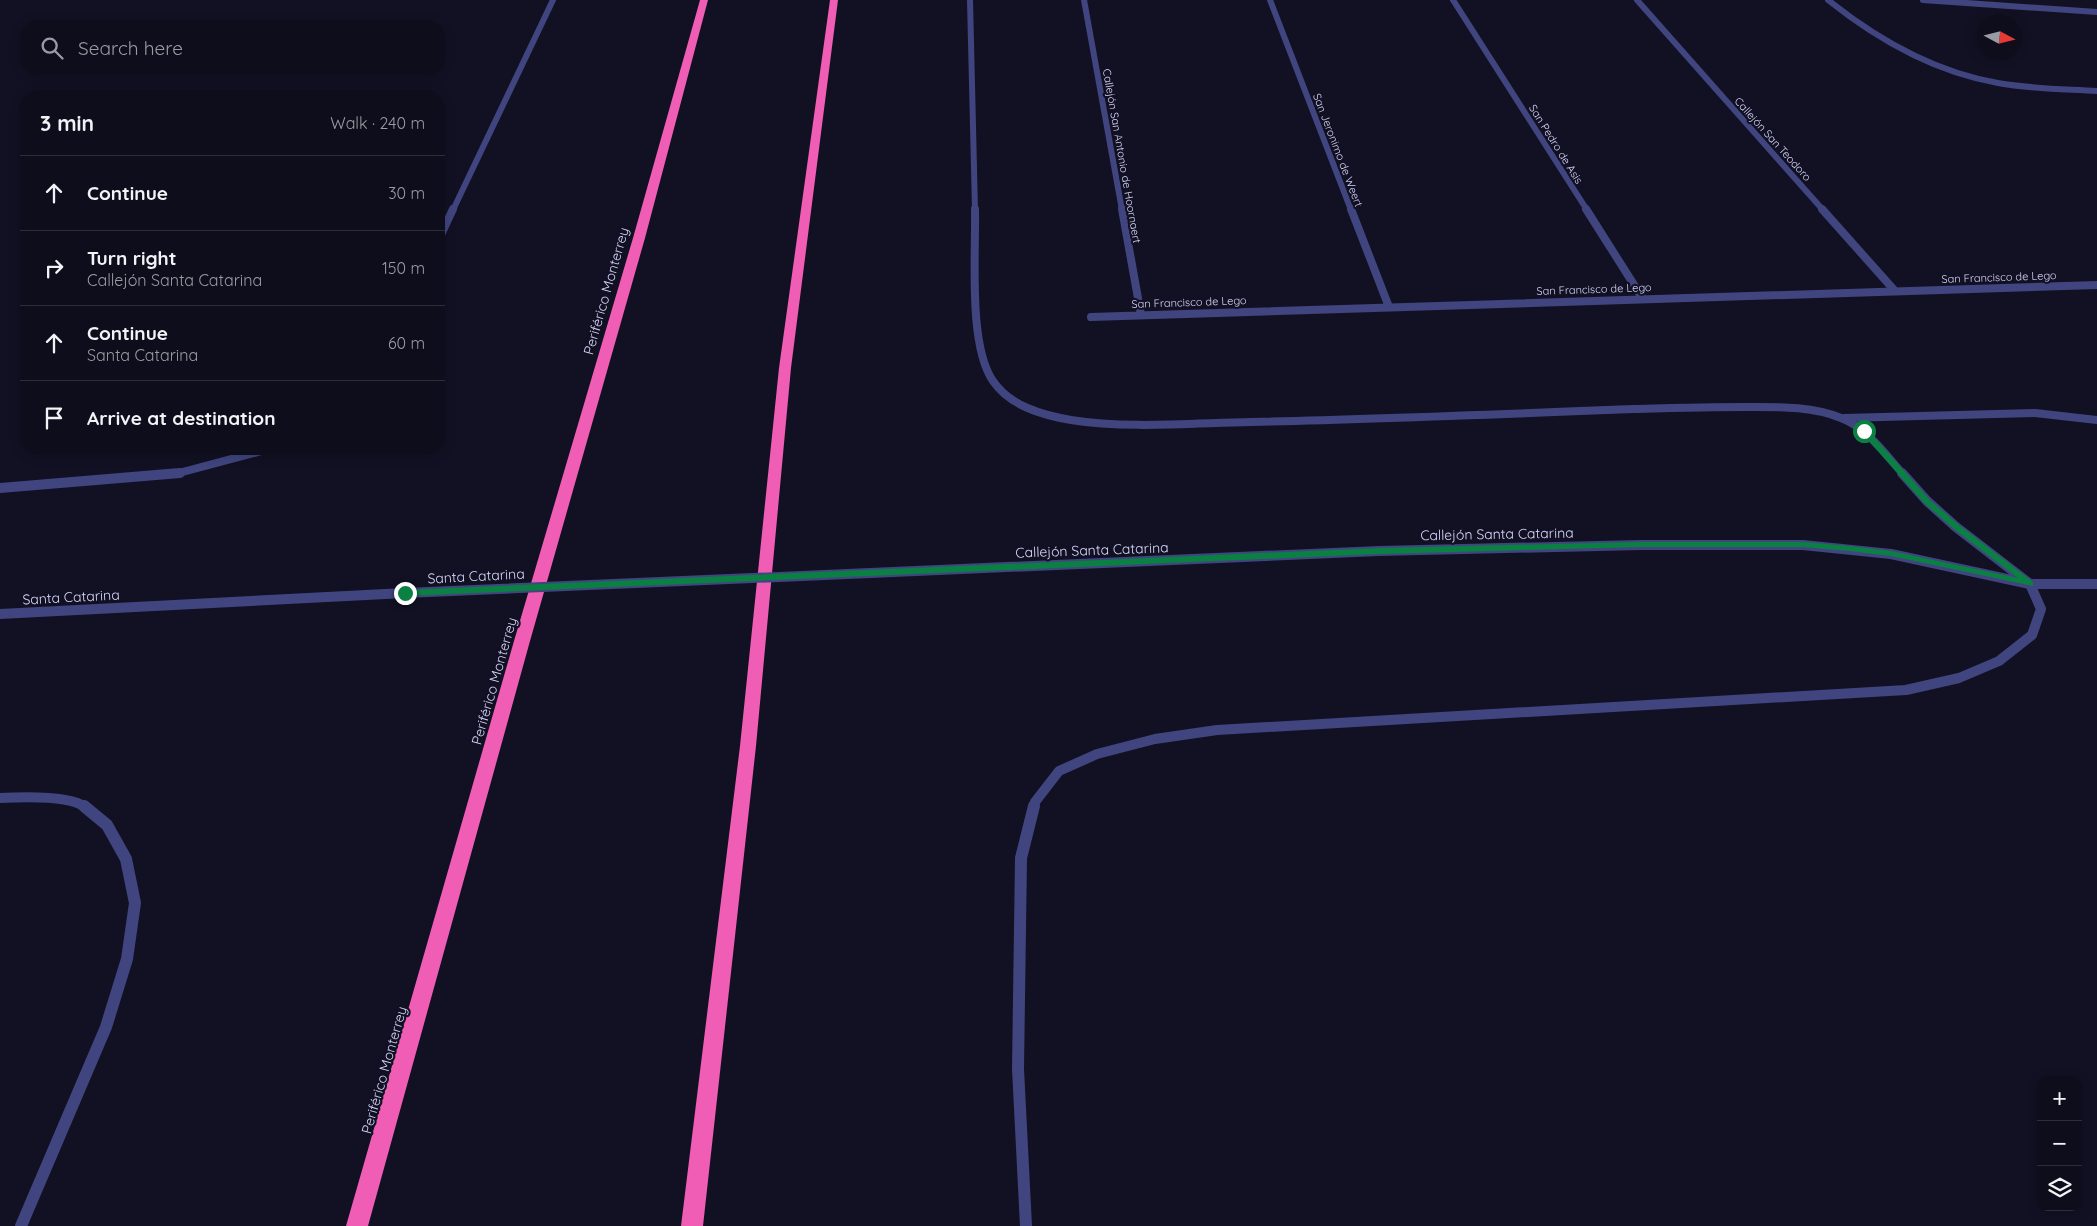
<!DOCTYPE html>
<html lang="en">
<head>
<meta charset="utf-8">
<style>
  body { margin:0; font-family:Quicksand,sans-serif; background:#1c1b28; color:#f1f3f6 }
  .controls { position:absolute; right:15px; bottom:15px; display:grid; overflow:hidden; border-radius:10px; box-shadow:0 2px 12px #0003 }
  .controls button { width:45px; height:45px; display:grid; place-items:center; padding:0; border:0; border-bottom:1px solid #2e2d3a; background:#0e0d1b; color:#f1f3f6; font:25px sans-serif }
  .compass { position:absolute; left:1977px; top:15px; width:45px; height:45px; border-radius:50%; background:#0e0d1b; box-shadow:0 2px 12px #0003; rotate:97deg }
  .stop { position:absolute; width:15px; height:15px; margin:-11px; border:4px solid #0b8043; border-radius:50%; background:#fff }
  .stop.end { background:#0b8043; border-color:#fff; box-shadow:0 1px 5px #0008 }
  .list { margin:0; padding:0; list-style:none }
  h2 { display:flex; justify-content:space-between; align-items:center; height:65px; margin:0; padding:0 20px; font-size:21px }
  h2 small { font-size:16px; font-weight:400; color:#9b9ca3 }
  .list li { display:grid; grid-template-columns:32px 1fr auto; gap:15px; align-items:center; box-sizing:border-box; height:75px; padding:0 20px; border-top:1px solid #2e2d3a }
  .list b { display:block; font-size:19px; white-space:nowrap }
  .list p { margin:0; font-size:16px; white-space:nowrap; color:#9b9ca3 }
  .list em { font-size:16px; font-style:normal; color:#9b9ca3 }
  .icon { flex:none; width:28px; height:28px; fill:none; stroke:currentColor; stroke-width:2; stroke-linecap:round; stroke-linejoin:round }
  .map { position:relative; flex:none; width:2097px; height:1226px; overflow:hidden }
  .search { position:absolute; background:#0e0d1b; box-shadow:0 2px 12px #0003; left:20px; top:20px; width:425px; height:55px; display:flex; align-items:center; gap:12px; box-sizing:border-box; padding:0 18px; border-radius:20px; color:#9b9ca3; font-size:19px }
  .panel { position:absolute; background:#0e0d1b; box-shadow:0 2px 12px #0003; left:20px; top:90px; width:425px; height:365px; border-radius:20px }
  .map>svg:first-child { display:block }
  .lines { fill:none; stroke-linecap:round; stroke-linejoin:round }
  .lane-far2 { stroke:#40457f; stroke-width:6 }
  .lane-far1 { stroke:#40457f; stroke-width:8 }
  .lane { stroke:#40457f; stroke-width:10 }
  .street-far3 { stroke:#40457f; stroke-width:6 }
  .street-far2 { stroke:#40457f; stroke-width:8 }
  .street-far1 { stroke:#40457f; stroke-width:10 }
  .street { stroke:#40457f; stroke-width:12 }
  .highway { fill:#f05db4; fill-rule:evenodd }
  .street-bridge { stroke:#40457f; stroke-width:10 }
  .route { fill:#0b8043 }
  .labels { text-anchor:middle; stroke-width:4.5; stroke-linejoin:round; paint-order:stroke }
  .far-street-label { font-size:11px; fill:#d8d7fb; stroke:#121124 }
  .street-label { font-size:14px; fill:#d8d7fb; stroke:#121124 }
</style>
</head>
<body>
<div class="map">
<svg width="2097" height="1226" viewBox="0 0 2097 1226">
  <rect width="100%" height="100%" fill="#121124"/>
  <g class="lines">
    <path class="lane-far2" d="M453,210L553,0"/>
    <path class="lane-far1" d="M439,239L453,209
      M175,474L269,449"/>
    <path class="lane" d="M0,488L180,473"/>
    <path class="street-far3" d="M970,0L975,210
      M1084,0L1122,210
      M1270,0L1351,210
      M1453,0L1587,210
      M1637,0L1823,210
      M1828,0C1878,40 1934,72 1998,83C2031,89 2064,89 2097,91
      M1923,0L2097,12"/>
    <path class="street-far2" d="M975,209C976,253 968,345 993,381C1010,406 1042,415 1071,420C1126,429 1195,423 1251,422C1379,419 1506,414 1634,409C1672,408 1709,407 1747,407C1778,407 1812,406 1841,418C1867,428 1885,454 1903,474
      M1122,209L1141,315
      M1351,209L1389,307
      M1586,209L1643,299
      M1822,209L1895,291
      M1091,317L2097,285
      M1844,418L2035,413L2097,420"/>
    <path class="street-far1" d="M893,572L1379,551L1640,545H1803L1891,554L2030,584H2097
      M0,614L405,593
      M0,798C20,797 70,795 85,807
      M1034,807L1035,802L1059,771L1097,754L1155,739L1217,730L1906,690L1959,678L1999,661L2032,635L2041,609L2030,584L1956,527L1927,501L1902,473"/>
    <path class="street" d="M21,1226L106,1027L127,959L135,903L126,859L107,825L84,806
      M1026,1226L1018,1069L1021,858L1034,806"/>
    <path class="highway" d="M700,0H708L645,238L530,641L368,1226H346L514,641L633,238Z
      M830,0H838L791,368L756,746L703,1226H681L740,746L779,368Z"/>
    <path class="street-bridge" d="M405,593L893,572"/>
  </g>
  <path class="route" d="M1861,429H1867L1930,500L1959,525L2033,582V586L1891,556L1849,551L1803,547H1640L1379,554L405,596L401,593L405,590L1379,548L1640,542H1803L1849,546L1891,551L2018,578L1954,529L1924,503L1861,432Z"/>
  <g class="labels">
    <g class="far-street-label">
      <text transform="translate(1773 139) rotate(48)" y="4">Callejón San Teodoro</text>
      <text transform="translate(1556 144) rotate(58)" y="4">San Pedro de Asis</text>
      <text transform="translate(1338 150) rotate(69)" y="4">San Jeronimo de Weert</text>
      <text transform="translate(1122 156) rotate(80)" y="4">Callejón San Antonio de Hoornaert</text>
      <text transform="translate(1999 277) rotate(-2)" y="4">San Francisco de Lego</text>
      <text transform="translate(1594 289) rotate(-2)" y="4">San Francisco de Lego</text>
      <text transform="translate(1189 302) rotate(-2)" y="4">San Francisco de Lego</text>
    </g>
    <g class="street-label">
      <text transform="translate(606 291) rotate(-74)" y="5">Periférico Monterrey</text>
      <text transform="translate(1497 534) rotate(-1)" y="5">Callejón Santa Catarina</text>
      <text transform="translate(1092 550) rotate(-2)" y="5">Callejón Santa Catarina</text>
      <text transform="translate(476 576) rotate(-3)" y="5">Santa Catarina</text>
      <text transform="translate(71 597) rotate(-3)" y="5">Santa Catarina</text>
      <text transform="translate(494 681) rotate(-74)" y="5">Periférico Monterrey</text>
      <text transform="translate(384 1070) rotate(-74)" y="5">Periférico Monterrey</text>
    </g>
  </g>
</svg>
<div class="controls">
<button>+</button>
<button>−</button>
<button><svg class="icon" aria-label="layers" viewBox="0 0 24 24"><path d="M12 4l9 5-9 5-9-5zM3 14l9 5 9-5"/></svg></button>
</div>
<svg class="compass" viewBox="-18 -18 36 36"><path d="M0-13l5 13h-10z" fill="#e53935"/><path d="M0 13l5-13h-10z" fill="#9b9ca3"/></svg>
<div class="stop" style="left:1864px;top:431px"></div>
<div class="stop end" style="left:405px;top:593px"></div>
<div class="search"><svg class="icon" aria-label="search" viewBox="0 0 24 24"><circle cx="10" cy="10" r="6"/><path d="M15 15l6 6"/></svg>Search here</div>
<section class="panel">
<h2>3 min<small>Walk · 240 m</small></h2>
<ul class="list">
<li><svg class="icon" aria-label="ahead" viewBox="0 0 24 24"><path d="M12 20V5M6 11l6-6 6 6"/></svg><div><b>Continue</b></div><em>30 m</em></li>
<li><svg class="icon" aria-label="right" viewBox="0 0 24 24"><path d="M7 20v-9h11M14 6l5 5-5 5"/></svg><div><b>Turn right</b><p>Callejón Santa Catarina</p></div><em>150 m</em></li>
<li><svg class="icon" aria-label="ahead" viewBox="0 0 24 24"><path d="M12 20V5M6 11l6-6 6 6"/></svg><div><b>Continue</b><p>Santa Catarina</p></div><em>60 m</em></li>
<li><svg class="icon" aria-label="arrive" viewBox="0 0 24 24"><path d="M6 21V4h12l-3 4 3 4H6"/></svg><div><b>Arrive at destination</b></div></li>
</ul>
</section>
</div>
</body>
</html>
